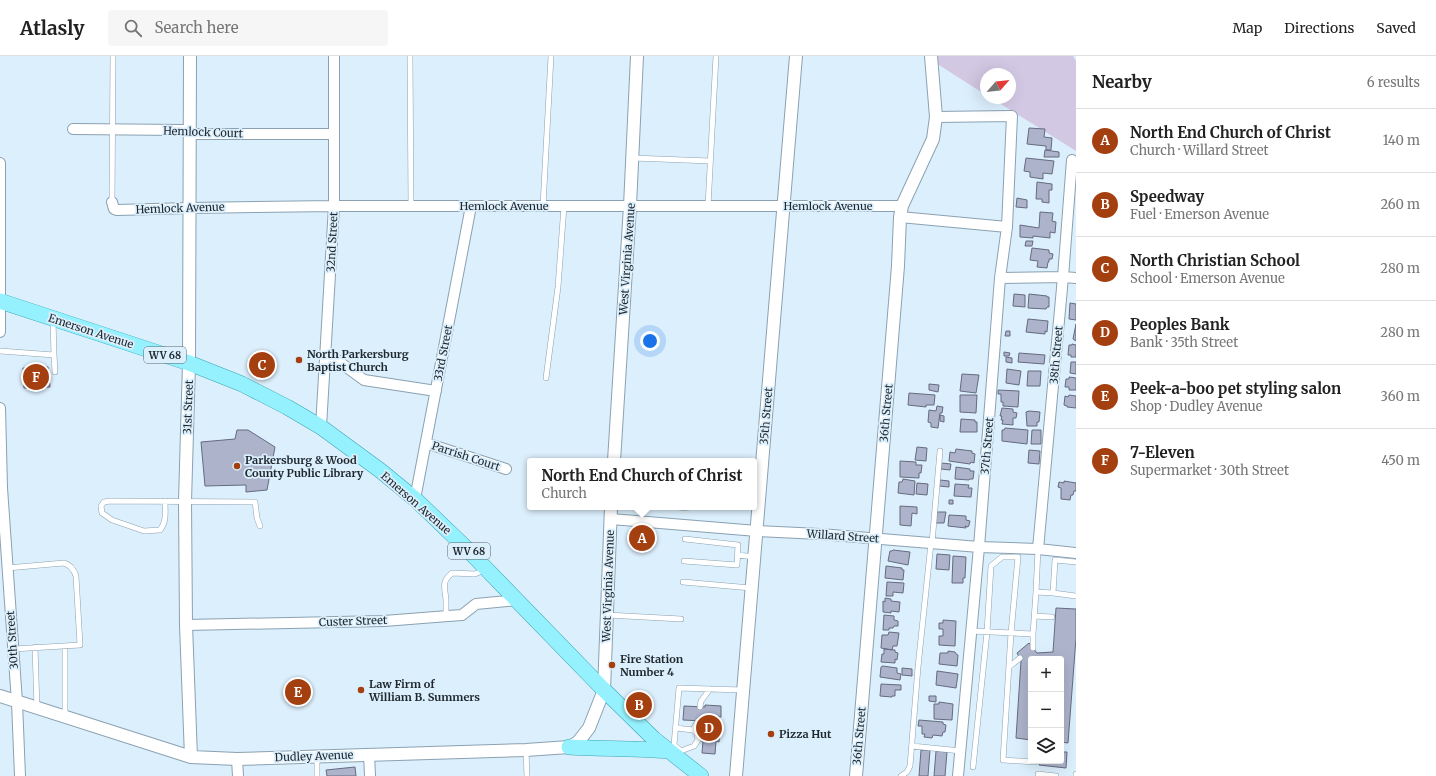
<!DOCTYPE html>
<html lang="en">
<head>
<meta charset="utf-8">
<style>
  body { margin:0; font-family:Merriweather,serif; background:#f6f6f6; color:#222 }
  .controls { position:absolute; right:12px; bottom:12px; display:grid; overflow:hidden; border-radius:4px; box-shadow:0 4px 16px #0002 }
  .controls button { width:36px; height:36px; display:grid; place-items:center; padding:0; border:0; border-bottom:1px solid #e0e0e0; background:#fff; color:#222; font:20px sans-serif }
  .compass { position:absolute; left:980px; top:12px; width:36px; height:36px; border-radius:50%; background:#fff; box-shadow:0 4px 16px #0002; rotate:63deg }
  .you { position:absolute; left:650px; top:285px; width:14px; height:14px; margin:-10px; border:3px solid #fff; border-radius:50%; background:#1a73e8; box-shadow:0 0 0 6px #1a73e833 }
  .badge { display:grid; place-items:center; width:26px; height:26px; border-radius:50%; background:#a43f10; color:#fff; font-size:13px; font-weight:700 }
  .pin { position:absolute; translate:-50% -50%; border:2px solid #fff; box-shadow:0 1px 4px #0006 }
  .popup { position:absolute; left:527px; top:402px; width:230px; height:52px; box-sizing:border-box; display:grid; place-content:center; border-radius:4px; background:#fff; filter:drop-shadow(0 1px 3px #0005); font-size:13px; white-space:nowrap; color:#767676 }
  .popup b { font-size:15px; color:#222 }
  .popup::after { content:''; position:absolute; left:50%; top:100%; margin-left:-8px; border:8px solid transparent; border-top-color:#fff }
  .list { margin:0; padding:0; list-style:none }
  h2 { display:flex; justify-content:space-between; align-items:center; height:52px; margin:0; padding:0 16px; font-size:17px }
  h2 small { font-size:13px; font-weight:400; color:#767676 }
  .list li { display:grid; grid-template-columns:26px 1fr auto; gap:12px; align-items:center; box-sizing:border-box; height:64px; padding:0 16px; border-top:1px solid #e0e0e0 }
  .list b { display:block; font-size:15px; white-space:nowrap }
  .list p { margin:0; font-size:13px; white-space:nowrap; color:#767676 }
  .list em { font-size:13px; font-style:normal; color:#767676 }
  .icon { flex:none; width:22px; height:22px; fill:none; stroke:currentColor; stroke-width:2; stroke-linecap:round; stroke-linejoin:round }
  .map { position:relative; flex:none; width:1076px; height:720px; overflow:hidden }
  header { display:flex; align-items:center; gap:24px; box-sizing:border-box; height:56px; padding:0 20px; background:#fff; border-bottom:1px solid #e0e0e0 }
  header strong { font-size:19px }
  nav { display:flex; gap:22px; margin-inline-start:auto; font-size:14px }
  .search { width:280px; height:36px; background:#f6f6f6; display:flex; align-items:center; gap:10px; box-sizing:border-box; padding:0 14px; border-radius:4px; color:#767676; font-size:15px }
  main { display:flex }
  aside { flex:1; background:#fff }
  .map>svg:first-child { display:block }
  .green { fill:#d3c8e3 }
  .building { fill:#acb3ca; stroke:#656b80 }
  .lines { fill:none; stroke-linecap:round; stroke-linejoin:round }
  .service-casing { stroke:#8ba1b1; stroke-width:6 }
  .minor-casing { stroke:#8ba1b1; stroke-width:12 }
  .tertiary-casing { stroke:#8ba1b1; stroke-width:14 }
  .primary-casing { stroke:#3ca4b4; stroke-width:16 }
  .service { stroke:#fff; stroke-width:5 }
  .minor { stroke:#fff; stroke-width:10 }
  .tertiary { stroke:#fff; stroke-width:12 }
  .primary { stroke:#94f1fd; stroke-width:15 }
  .poi-dot { fill:#a43f10; stroke:#dceffc; stroke-width:1.5 }
  .labels { text-anchor:middle; stroke-width:3.5; stroke-linejoin:round; paint-order:stroke }
  .shield { fill:#dceffc; stroke:#58636c; stroke-width:1 }
  .shield-label { font-size:10px; font-weight:bold; fill:#1f272e }
  .street-label { font-size:11px; fill:#1f272e; stroke:#dceffc }
  .poi-label { font-size:11px; font-weight:bold; fill:#1f272e; stroke:#dceffc; text-anchor:start }
</style>
</head>
<body>
<header>
<strong>Atlasly</strong>
<div class="search"><svg class="icon" aria-label="search" viewBox="0 0 24 24"><circle cx="10" cy="10" r="6"/><path d="M15 15l6 6"/></svg>Search here</div>
<nav><a>Map</a><a>Directions</a><a>Saved</a></nav>
</header>
<main>
<div class="map">
<svg width="1076" height="720" viewBox="0 0 1076 720">
  <rect width="100%" height="100%" fill="#dceffc"/>
  <path class="green" d="M931,0H1073L1076,5V95L991,42H1010V18H986V39L931,4Z"/>
  <path class="building" d="M1029,72L1045,73L1044,81L1052,82L1051,94H1046V90L1027,88Z
    M1045,94L1059,96V101H1044Z
    M1026,102L1054,105L1052,118L1043,117V123L1030,121V116L1024,115Z
    M1037,126L1052,128V134H1049V147L1042,146V143H1036Z
    M1017,142L1027,144V152L1016,151Z
    M1040,156L1053,157L1052,165L1056,166L1055,177L1050,176V182L1033,180V182L1020,181V169L1039,172Z
    M1026,185H1033L1032,190H1025Z
    M1032,192L1049,194V197L1053,198L1052,203H1049V206H1048L1047,212L1037,211L1038,205L1030,204Z
    M1014,238L1025,239V251L1013,250Z
    M1029,238L1047,240V241H1049V251H1047L1046,253L1028,252Z
    M1070,247L1076,248V264L1069,263Z
    M1028,263L1048,265L1047,276L1045,275V278L1026,276Z
    M1076,268V285L1073,283Z
    M1006,275H1010V280H1005Z
    M1072,288L1076,289V301H1071V299H1068L1069,289H1072Z
    M1004,296L1010,297L1009,300H1004Z
    M1019,297L1045,299L1044,308L1018,306Z
    M1006,301L1012,302V307L1006,306Z
    M1071,306H1076V318L1070,317Z
    M48,311L50,331L24,332L23,312Z
    M1007,313L1021,315L1019,329L1006,327Z
    M1028,315H1041L1040,330H1027Z
    M962,318L979,319L976,337L960,335Z
    M1069,321L1076,322V334H1069V331H1065L1066,323H1069Z
    M929,328L939,329L938,336L929,334Z
    M998,334L1019,335L1018,351L1003,350V346H1001V338H998Z
    M909,337L935,339L934,349H926V351L908,349Z
    M960,339H977L976,357L960,356Z
    M1069,339L1076,340V352L1067,351V350L1064,349L1065,340L1068,341Z
    M937,350L943,351L942,357H940L938,372L931,371V367L928,366L929,354L936,355Z
    M1002,352L1013,353V356L1017,357L1016,362H1013V369L1002,368L1003,364H1001L1002,360H1000Z
    M1029,355L1040,356L1039,366H1037V370H1027L1026,356Z
    M940,359L944,360V366L940,365Z
    M961,363L975,364V366H977V376H960Z
    M1005,372L1028,374L1027,388L1002,385V374H1004Z
    M237,374H248L275,391L267,434L246,436V429L205,430L201,386L235,383Z
    M1032,374H1041V388H1031Z
    M917,391L927,392L926,405L915,404Z
    M956,393L972,395V397L975,398L974,407L971,406L970,408L949,405L950,396L955,397Z
    M1029,394L1040,395L1039,408L1028,407Z
    M900,405L916,406V409H922L921,417H919V422L900,421Z
    M941,407L951,408L950,414L941,413Z
    M956,411L970,413V415H974L973,423H970L969,424L955,423Z
    M903,423L915,425L914,439L898,437L899,426H902Z
    M940,424L949,425V431L939,430Z
    M1064,425L1076,427V435H1074L1073,439H1071L1070,444L1061,443V432L1058,431L1059,426L1064,427Z
    M917,427L928,428L927,439L916,438Z
    M955,428L969,429L968,432H972L971,441L954,440Z
    M949,444H953V448H949Z
    M900,450L917,451V458L912,457L911,470L900,469Z
    M937,456H946L944,467H936Z
    M949,459L966,460V464L970,465L969,469L968,471L965,470L966,472L948,470Z
    M893,494L910,496L908,509L888,505L890,495H892Z
    M937,498L950,499L949,514L936,513Z
    M953,500L966,501L965,522H963V527H952Z
    M886,510L902,512V514H904L903,524L885,522Z
    M887,526L904,527L903,537L893,536V540H886Z
    M885,542L891,543V545L900,546L899,556L891,555V557L883,556V545L885,546Z
    M1056,552L1076,553V582L1068,687L1061,686V603H1031V684L1016,682L1021,605L1017,597L1029,587L1037,597L1053,596Z
    M884,559L894,560V564L898,565V570H894L893,572H889V574H883Z
    M943,564L956,565L955,590L939,589V580H943V573H939V567H943Z
    M889,576L899,577L897,590H893L892,594L881,592L882,579H888Z
    M884,593L895,594V596L898,597L897,604L895,603V607L881,606L882,598H884Z
    M948,595L955,596L956,598L958,599L957,610L939,608L940,597H948Z
    M883,610L897,612V617L901,618L900,624L880,621L881,611Z
    M902,612L912,613V620L902,619Z
    M937,615L958,618L956,632L936,629Z
    M881,628L901,629V634H895V640H892V641L880,640Z
    M929,640H936V646L929,645Z
    M939,646L953,648L952,664L934,663V648H939Z
    M705,649L721,650V661H717L716,673H720L719,686L716,685L715,698L702,697L703,685H701V671H704V665L683,664L684,650L705,651Z
    M919,664L943,666V668L946,669L945,676H943L942,680L933,679L932,682L924,681L925,678H922V670H918Z
    M921,694H930L928,720H919Z
    M936,695L947,696L945,720H934Z
    M1061,696H1067L1066,712L1039,709V705H1061Z
    M355,711L356,720H327L326,714Z"/>
  <g class="lines">
    <defs>
      <path id="service" d="M410,0L411,150
        M633,102L710,105
        M112,146L113,0
        M543,150L551,0
        M708,150L716,0
        M0,295L54,299L53,264
        M54,299L55,316
        M546,322L558,231L564,150
        M165,445C165,455 167,466 160,474L144,475L112,464L102,457L101,450L104,446L110,445L255,446L257,462L260,470
        M678,451L687,452
        M932,487L940,395
        M738,499L755,501
        M684,505L737,509L738,489L685,483
        M1076,506L1055,504L1053,537L1076,540
        M7,512L64,507C71,509 74,514 76,520L80,589L13,593
        M683,526L751,532
        M1036,536L1038,493
        M607,559L681,563
        M446,560C446,555 446,549 446,544C445,531 441,526 452,517L475,518L484,514
        M1034,560L1052,561
        M971,575L1033,578
        M35,591L37,652
        M1033,592V578L1036,536L1053,537
        M1009,611L1020,602
        M700,651L701,645L710,633
        M65,660V590
        M676,672L693,674L697,678L698,684L694,690L681,695
        M693,674L698,665
        M912,690L961,695
        M526,695L527,720
        M681,695L674,689L679,632L742,634
        M317,701V720
        M973,711L987,576L991,510L1002,501H1018L1011,577L1003,704L1035,706
        M1038,718L1056,720
        M901,720L907,716L910,710L918,611L931,487
        M1076,720V718"/>
      <path id="minor" d="M936,61L1012,60L1007,171L1000,222L979,491L958,720
        M73,73L183,74L190,78H333
        M0,107V276
        M112,146L114,153L117,154L190,152L334,150H902
        M900,161L1007,171
        M1000,222L1063,221L1076,222
        M326,296L364,324L436,335
        M0,352L2,432L17,646L20,720
        M321,371L334,150V0
        M426,387L506,413
        M415,443L471,150
        M611,463L757,475L820,478L979,491L1038,493L1076,497
        M1038,493L1063,221L1072,104
        M186,569L384,565L448,560L462,559L476,548L517,544
        M369,698L370,720
        M237,703L238,720"/>
      <path id="tertiary" d="M190,0L189,307L185,445L186,569L191,701
        M614,405L630,150L637,0
        M0,640L191,701L237,703L526,694L569,691L578,686L589,672L604,634L611,451
        M736,720L796,0
        M856,720L898,210L900,161L902,150L933,83L936,61L931,0"/>
      <path id="primary" d="M0,245L189,307L242,328L287,351L321,371L381,415L415,443L465,491L604,634L654,683L701,720
        M569,691C602,693 635,692 668,695"/>
    </defs>
    <use href="#service" class="service-casing"/>
    <use href="#minor" class="minor-casing"/>
    <use href="#tertiary" class="tertiary-casing"/>
    <use href="#primary" class="primary-casing"/>
    <use href="#service" class="service"/>
    <use href="#minor" class="minor"/>
    <use href="#tertiary" class="tertiary"/>
    <use href="#primary" class="primary"/>
  </g>
  <g class="poi-dot">
    <circle cx="299" cy="304" r="4"/>
    <circle cx="237" cy="410" r="4"/>
    <circle cx="612" cy="609" r="4"/>
    <circle cx="361" cy="634" r="4"/>
    <circle cx="771" cy="678" r="4"/>
  </g>
  <g class="labels">
    <g class="shield">
      <rect x="144" y="291" width="42" height="16" rx="3"/>
      <rect x="448" y="487" width="42" height="16" rx="3"/>
    </g>
    <g class="shield-label">
      <text x="165" y="303">WV 68</text>
      <text x="469" y="499">WV 68</text>
    </g>
    <g class="street-label">
      <text transform="translate(203 76) rotate(2)" y="4">Hemlock Court</text>
      <text x="504" y="154">Hemlock Avenue</text>
      <text x="828" y="154">Hemlock Avenue</text>
      <text transform="translate(180 152) rotate(-2)" y="4">Hemlock Avenue</text>
      <text transform="translate(332 186) rotate(-87)" y="4">32nd Street</text>
      <text transform="translate(627 203) rotate(-86)" y="4">West Virginia Avenue</text>
      <text transform="translate(91 275) rotate(18)" y="4">Emerson Avenue</text>
      <text transform="translate(443 297) rotate(-79)" y="4">33rd Street</text>
      <text transform="translate(1056 299) rotate(-85)" y="4">38th Street</text>
      <text transform="translate(188 351) rotate(-88)" y="4">31st Street</text>
      <text transform="translate(886 357) rotate(-85)" y="4">36th Street</text>
      <text transform="translate(766 360) rotate(-85)" y="4">35th Street</text>
      <text transform="translate(987 390) rotate(-85)" y="4">37th Street</text>
      <text transform="translate(466 400) rotate(18)" y="4">Parrish Court</text>
      <text transform="translate(416 447) rotate(41)" y="4">Emerson Avenue</text>
      <text transform="translate(843 480) rotate(4)" y="4">Willard Street</text>
      <text transform="translate(608 530) rotate(-88)" y="4">West Virginia Avenue</text>
      <text transform="translate(353 565) rotate(-2)" y="4">Custer Street</text>
      <text transform="translate(12 584) rotate(-94)" y="4">30th Street</text>
      <text transform="translate(859 680) rotate(-85)" y="4">36th Street</text>
      <text transform="translate(314 700) rotate(-2)" y="4">Dudley Avenue</text>
    </g>
    <g class="poi-label">
      <text x="307" y="302">North Parkersburg<tspan x="307" dy="13">Baptist Church</tspan></text>
      <text x="245" y="408">Parkersburg &amp; Wood<tspan x="245" dy="13">County Public Library</tspan></text>
      <text x="620" y="607">Fire Station<tspan x="620" dy="13">Number 4</tspan></text>
      <text x="369" y="632">Law Firm of<tspan x="369" dy="13">William B. Summers</tspan></text>
      <text x="779" y="682">Pizza Hut</text>
    </g>
  </g>
</svg>
<div class="controls">
<button>+</button>
<button>−</button>
<button><svg class="icon" aria-label="layers" viewBox="0 0 24 24"><path d="M12 4l9 5-9 5-9-5zM3 14l9 5 9-5"/></svg></button>
</div>
<svg class="compass" viewBox="-18 -18 36 36"><path d="M0-13l5 13h-10z" fill="#e53935"/><path d="M0 13l5-13h-10z" fill="#767676"/></svg>
<div class="you"></div>
<div class="pin badge" style="left:642px;top:482px">A</div>
<div class="popup"><b>North End Church of Christ</b>Church</div>
<div class="pin badge" style="left:639px;top:649px">B</div>
<div class="pin badge" style="left:262px;top:309px">C</div>
<div class="pin badge" style="left:709px;top:672px">D</div>
<div class="pin badge" style="left:298px;top:636px">E</div>
<div class="pin badge" style="left:36px;top:321px">F</div>
</div>
<aside>
<h2>Nearby<small>6 results</small></h2>
<ul class="list">
<li><span class="badge">A</span><div><b>North End Church of Christ</b><p>Church · Willard Street</p></div><em>140 m</em></li>
<li><span class="badge">B</span><div><b>Speedway</b><p>Fuel · Emerson Avenue</p></div><em>260 m</em></li>
<li><span class="badge">C</span><div><b>North Christian School</b><p>School · Emerson Avenue</p></div><em>280 m</em></li>
<li><span class="badge">D</span><div><b>Peoples Bank</b><p>Bank · 35th Street</p></div><em>280 m</em></li>
<li><span class="badge">E</span><div><b>Peek-a-boo pet styling salon</b><p>Shop · Dudley Avenue</p></div><em>360 m</em></li>
<li><span class="badge">F</span><div><b>7-Eleven</b><p>Supermarket · 30th Street</p></div><em>450 m</em></li>
</ul>
</aside>
</main>
</body>
</html>
